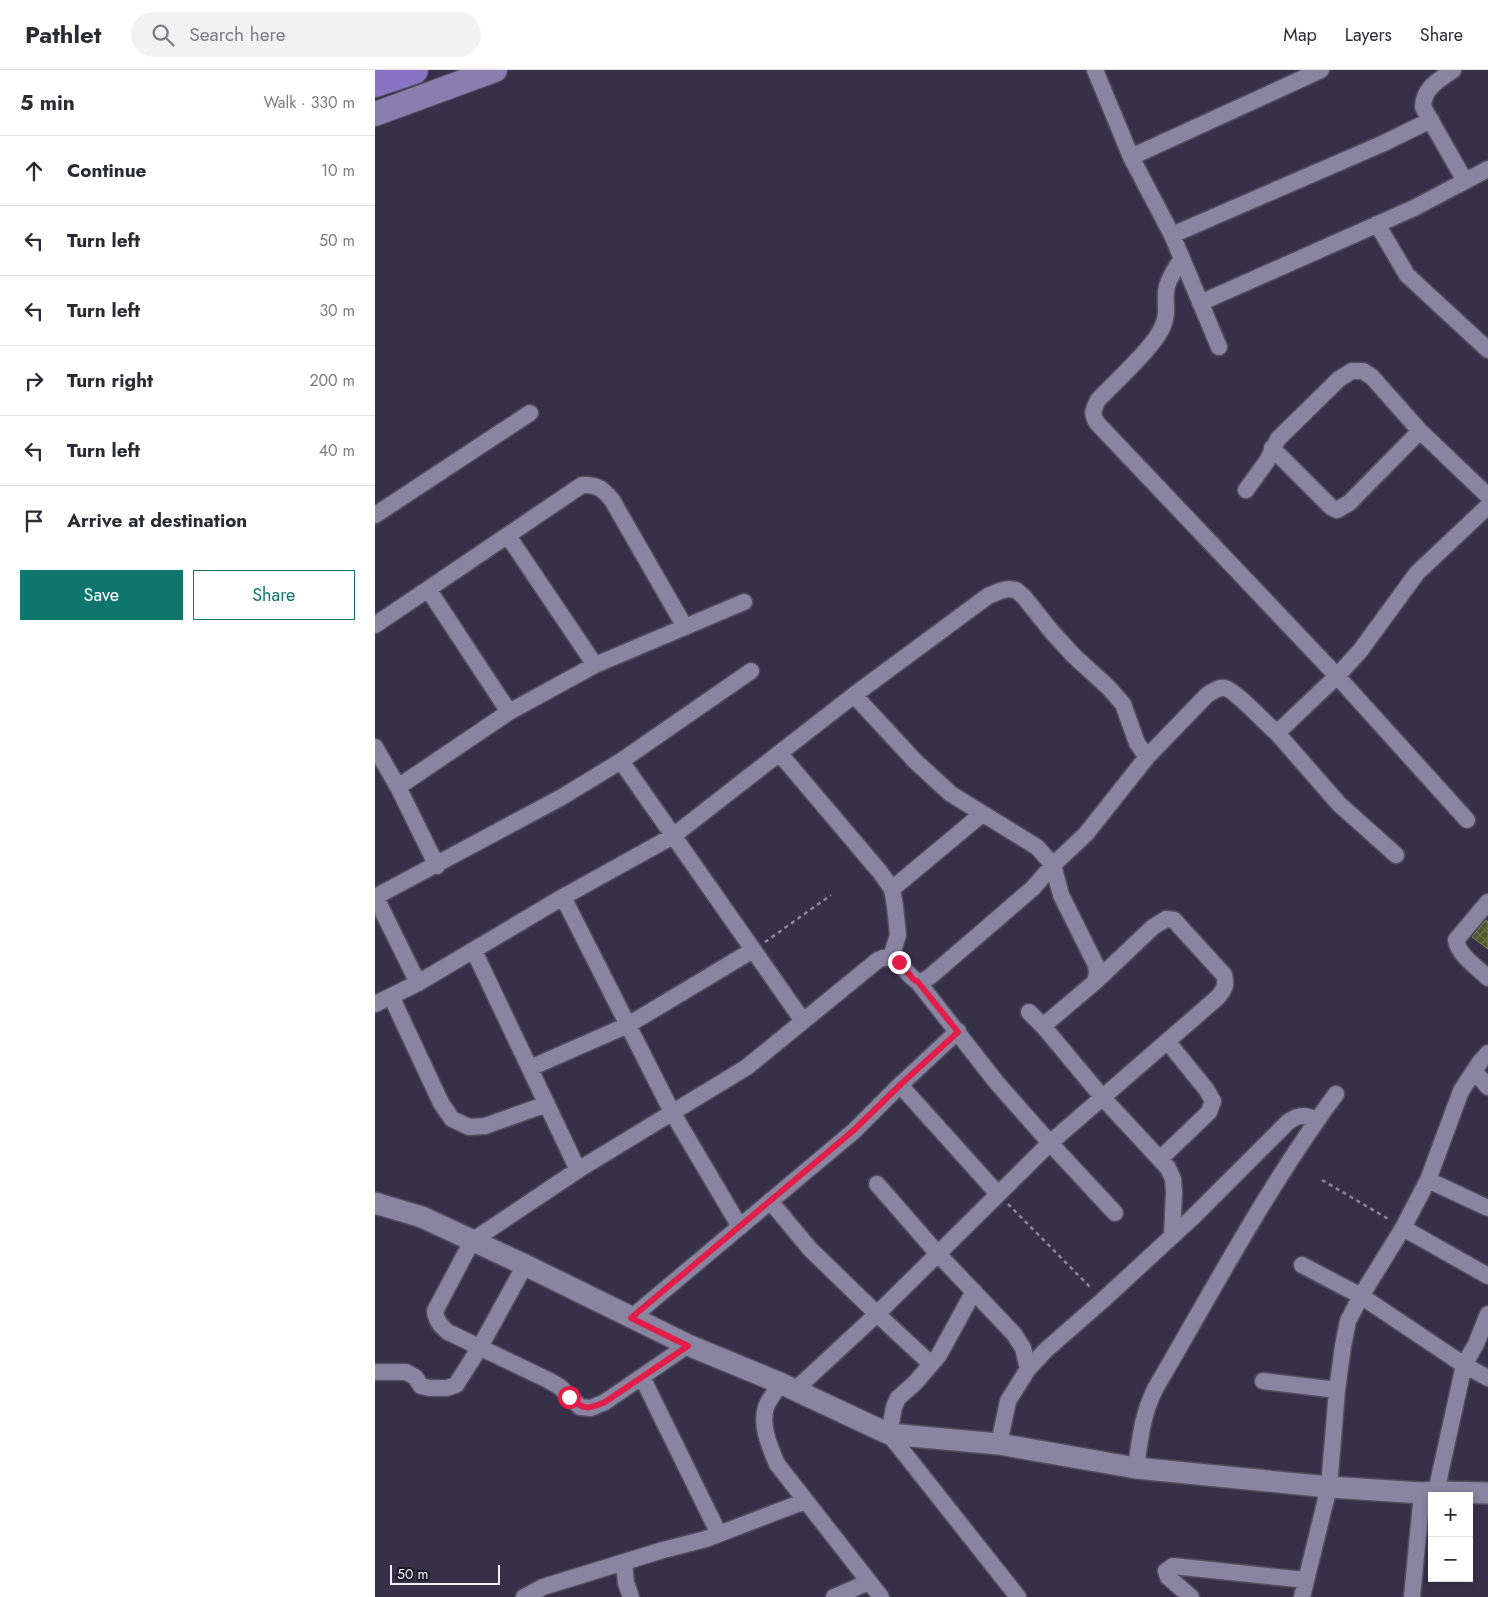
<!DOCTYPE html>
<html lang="en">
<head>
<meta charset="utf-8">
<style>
  body { margin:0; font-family:Jost,sans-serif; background:#f2f2f3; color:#2b2b33 }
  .controls { position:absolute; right:15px; bottom:15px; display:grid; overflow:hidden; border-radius:0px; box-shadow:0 2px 8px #0003 }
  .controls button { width:45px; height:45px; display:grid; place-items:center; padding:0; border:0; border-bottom:1px solid #e1e1e2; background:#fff; color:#2b2b33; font:25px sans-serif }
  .scale { position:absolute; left:15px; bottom:12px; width:110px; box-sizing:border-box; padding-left:5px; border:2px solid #f3f1fd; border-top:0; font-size:14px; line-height:18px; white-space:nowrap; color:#f3f1fd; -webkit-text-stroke:4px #1d1b26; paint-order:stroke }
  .stop { position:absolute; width:15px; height:15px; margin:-11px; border:4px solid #e11d48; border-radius:50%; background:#fff }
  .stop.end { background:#e11d48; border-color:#fff; box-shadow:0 1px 5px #0008 }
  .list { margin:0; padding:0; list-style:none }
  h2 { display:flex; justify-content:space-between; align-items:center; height:65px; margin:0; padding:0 20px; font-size:21px }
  h2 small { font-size:16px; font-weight:400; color:#7c7c81 }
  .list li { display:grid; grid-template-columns:32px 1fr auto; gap:15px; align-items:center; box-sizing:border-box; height:70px; padding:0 20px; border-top:1px solid #e1e1e2 }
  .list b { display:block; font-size:19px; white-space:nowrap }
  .list em { font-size:16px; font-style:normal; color:#7c7c81 }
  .actions { display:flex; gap:10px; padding:15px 20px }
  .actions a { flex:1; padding:11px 0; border:1px solid #0f766e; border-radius:0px; text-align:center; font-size:18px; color:#0f766e }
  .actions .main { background:#0f766e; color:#fff }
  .icon { flex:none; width:28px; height:28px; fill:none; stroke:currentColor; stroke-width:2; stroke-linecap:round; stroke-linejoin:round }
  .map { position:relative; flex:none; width:1113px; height:1527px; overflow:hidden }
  header { display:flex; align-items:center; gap:30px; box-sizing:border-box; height:70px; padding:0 25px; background:#fff; border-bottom:1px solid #e1e1e2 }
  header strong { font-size:24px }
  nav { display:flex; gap:28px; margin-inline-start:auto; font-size:18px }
  .search { width:350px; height:45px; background:#f2f2f3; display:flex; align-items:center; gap:12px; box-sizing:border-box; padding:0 18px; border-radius:28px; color:#7c7c81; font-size:19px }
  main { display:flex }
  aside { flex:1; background:#fff }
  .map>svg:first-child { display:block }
  .building { fill:url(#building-cross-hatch); stroke:#7b8165 }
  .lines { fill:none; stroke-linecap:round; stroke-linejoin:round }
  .minor-casing { stroke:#514d60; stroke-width:19 }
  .tertiary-casing { stroke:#514d60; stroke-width:24 }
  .secondary-casing { stroke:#514d60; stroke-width:26 }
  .trunk-casing { stroke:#514d60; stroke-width:30 }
  .path { stroke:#8b889a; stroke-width:2.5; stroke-dasharray:4 4; stroke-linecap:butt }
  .minor { stroke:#8984a0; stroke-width:16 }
  .tertiary { stroke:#8984a0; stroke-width:21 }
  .secondary { stroke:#897eae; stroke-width:24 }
  .trunk { stroke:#8974c4; stroke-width:28 }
  .route { stroke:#e11d48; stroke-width:6 }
</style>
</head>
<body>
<header>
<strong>Pathlet</strong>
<div class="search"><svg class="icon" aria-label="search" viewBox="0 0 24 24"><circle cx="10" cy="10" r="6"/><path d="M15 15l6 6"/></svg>Search here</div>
<nav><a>Map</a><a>Layers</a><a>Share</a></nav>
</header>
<main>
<aside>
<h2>5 min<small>Walk · 330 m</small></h2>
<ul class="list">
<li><svg class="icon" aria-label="ahead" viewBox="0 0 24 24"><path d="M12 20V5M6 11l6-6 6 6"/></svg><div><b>Continue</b></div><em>10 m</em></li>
<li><svg class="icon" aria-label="left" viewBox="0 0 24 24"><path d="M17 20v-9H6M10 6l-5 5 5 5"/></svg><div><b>Turn left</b></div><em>50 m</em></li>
<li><svg class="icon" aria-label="left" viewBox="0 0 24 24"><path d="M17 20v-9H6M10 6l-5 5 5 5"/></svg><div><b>Turn left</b></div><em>30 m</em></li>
<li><svg class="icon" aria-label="right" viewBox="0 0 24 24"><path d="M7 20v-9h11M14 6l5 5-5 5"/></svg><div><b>Turn right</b></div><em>200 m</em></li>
<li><svg class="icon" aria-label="left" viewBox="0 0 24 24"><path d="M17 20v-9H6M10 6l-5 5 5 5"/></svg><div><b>Turn left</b></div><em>40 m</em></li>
<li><svg class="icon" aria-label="arrive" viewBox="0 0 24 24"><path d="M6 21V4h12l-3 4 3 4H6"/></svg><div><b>Arrive at destination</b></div></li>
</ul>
<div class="actions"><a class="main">Save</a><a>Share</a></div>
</aside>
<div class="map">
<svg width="1113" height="1527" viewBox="0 0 1113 1527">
  <defs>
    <pattern id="building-cross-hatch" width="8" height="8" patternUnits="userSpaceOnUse" patternTransform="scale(1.25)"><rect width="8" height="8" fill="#505828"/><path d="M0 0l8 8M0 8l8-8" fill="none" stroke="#6a7048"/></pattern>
  </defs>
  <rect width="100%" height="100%" fill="#363149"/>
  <path class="building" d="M1111,850L1113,852V879L1097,867Z"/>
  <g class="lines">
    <defs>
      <path id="minor" d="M720,0L756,87L797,165L844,277
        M1078,0C1063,11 1049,17 1048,37L1090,111
        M756,87L946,0
        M1002,154L1032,205L1113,280
        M797,165L1009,73L1056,50
        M807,189C801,197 795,206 792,216C788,232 795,240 787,258C777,279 740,312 723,330C718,340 716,344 722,353L962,606L1092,750
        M825,233L1039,138L1113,99
        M897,378L956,437L962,440L974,433L1045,361
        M871,420L892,391L903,369L964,309L977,301H988L997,307L1045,361L1113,426
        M0,445L155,343
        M133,466L220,595
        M53,519L134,642
        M0,555L207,415C222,414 228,419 237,430L310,557
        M479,625L540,691L576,724L662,777L678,795L686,825L721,895L722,903L720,912L668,956
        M0,677L23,717L62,796
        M405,684L505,802L517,819L520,836L523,865L516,887
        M246,691L428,951
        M23,717L134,642L220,595L369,532
        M1021,785L964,734L902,663L962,606L985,581L1042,503L1113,436
        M517,819L607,744
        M0,826L43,913
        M0,827L187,727L246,691L376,601
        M188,827L297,1042L365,1157
        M1113,832L1081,870C1084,886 1102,897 1113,908
        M99,881L203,1100
        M543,912L622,1013L675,1073L740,1143
        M16,926L66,1033L77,1049L94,1057L110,1056L172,1034
        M0,934L43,913L188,827L298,766L479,625L613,526L625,521L633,519L641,520L649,527L677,562L699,586L733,617L748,634L762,673L772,687
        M654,942L668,956L728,1028L793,1098L798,1109L799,1122L797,1166
        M155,998L253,955L378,880
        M1099,1001L1113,1017
        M525,1015L623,1124
        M785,1089L834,1042L838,1031L831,1019L792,971
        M1053,1110L1113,1138
        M502,1114L563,1184L639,1264L648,1278L653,1299
        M395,1131L435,1179L502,1244L556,1294
        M1028,1158L1113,1206
        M927,1195L986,1226L1089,1295L1113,1308
        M599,1221L564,1285L540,1313L523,1328L519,1337L514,1364L643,1527
        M256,1248L479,1061L525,1015L583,961
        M313,1275L230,1332L216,1338L205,1337L185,1317L173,1310L73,1262C66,1256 61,1251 60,1241L97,1171L203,1100L372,997L503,890C522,880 529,904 543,912L550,910L557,905L658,818L678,795L711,764L772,687L832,625C837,622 843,617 850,618C860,620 891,654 902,663
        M0,1302H31L40,1307L46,1316L55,1318H72L81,1315L105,1277L150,1195
        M267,1307L344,1464
        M888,1311L962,1320
        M405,1313C401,1321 394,1329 391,1337C385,1356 395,1377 402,1394L506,1527
        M420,1320L502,1244L675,1073L842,928C849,920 852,916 849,905L799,850L791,849L778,857L720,912
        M624,1374L633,1331L653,1299L672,1279L728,1230L818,1147L913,1052C924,1044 930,1045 942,1050
        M761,1398C765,1369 767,1346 780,1319C838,1220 893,1116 961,1024
        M1061,1422L1089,1295L1101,1274L1113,1244
        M249,1493L251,1513L256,1527
        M149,1527L168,1517L288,1480L331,1469L430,1431
        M459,1527L494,1512
        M816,1527L793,1507L791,1501L798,1496L931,1510
        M927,1527L954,1417L962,1320L968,1276L973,1251L986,1226L1028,1158L1053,1110L1086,1021L1105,992L1113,983
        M1037,1527L1047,1423"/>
      <path id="tertiary" d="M0,1133L47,1147L150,1195L313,1275L405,1313L514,1364L624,1374L761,1398L954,1417L1047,1423L1061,1422L1113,1423"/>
      <path id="secondary" d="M0,44L120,0"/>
      <path id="trunk" d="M0,13L39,0"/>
    </defs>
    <use href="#minor" class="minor-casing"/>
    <use href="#tertiary" class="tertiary-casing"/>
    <use href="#secondary" class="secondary-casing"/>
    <use href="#trunk" class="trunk-casing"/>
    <path class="path" d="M390,872L456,825
      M947,1110L1015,1150
      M633,1134L717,1219"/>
    <use href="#minor" class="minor"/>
    <use href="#tertiary" class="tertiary"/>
    <use href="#secondary" class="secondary"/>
    <use href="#trunk" class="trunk"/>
  </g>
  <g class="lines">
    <path class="route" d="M194,1327C209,1340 212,1340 230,1332L313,1276L256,1248L479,1060L525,1015L583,962L543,912L538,909L524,892"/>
  </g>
</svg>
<div class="controls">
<button>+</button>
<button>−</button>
</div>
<div class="scale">50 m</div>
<div class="stop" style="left:194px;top:1327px"></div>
<div class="stop end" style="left:524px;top:892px"></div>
</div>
</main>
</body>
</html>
